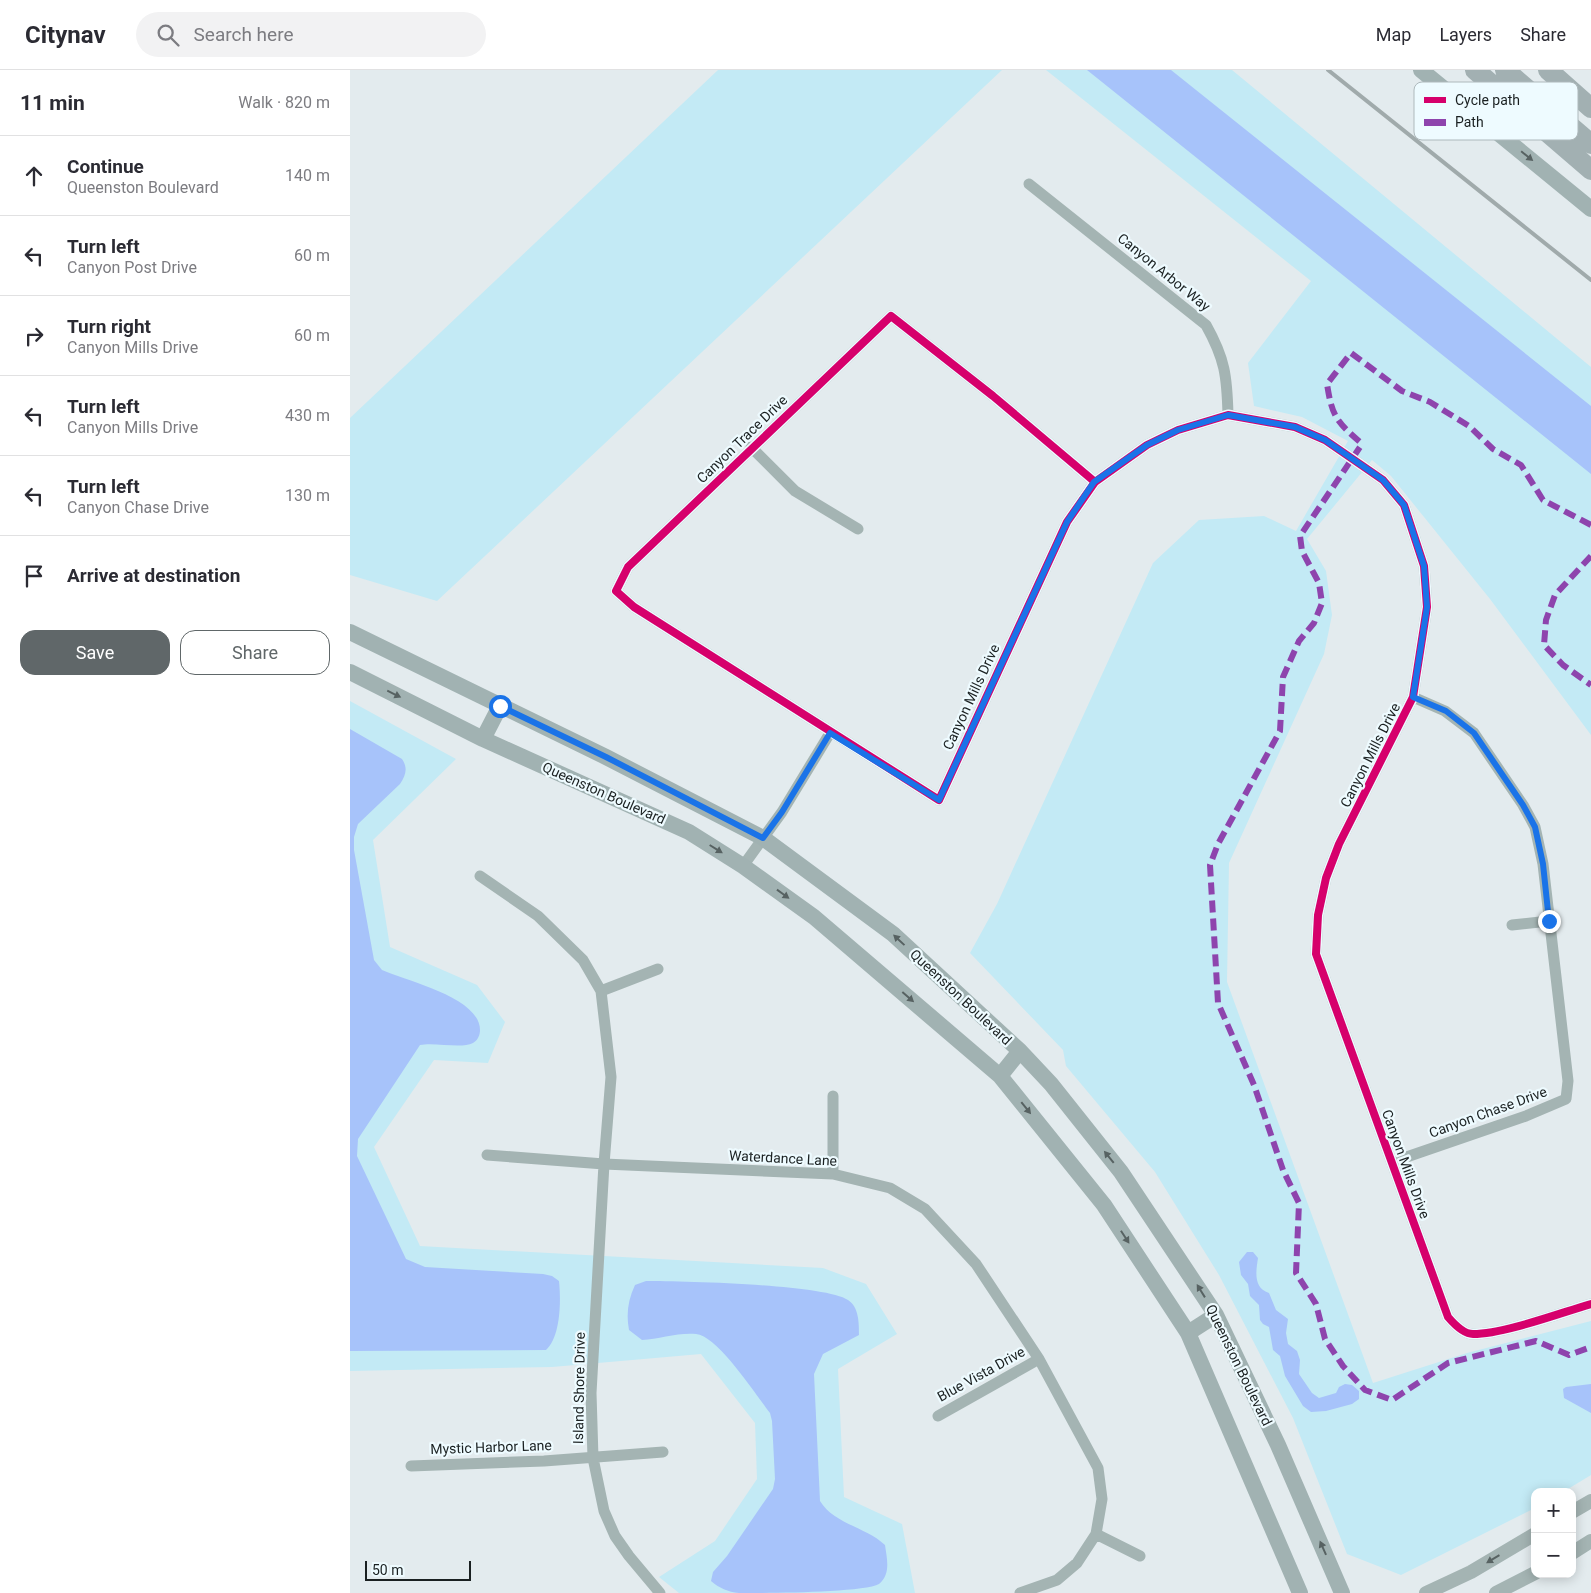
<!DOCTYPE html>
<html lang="en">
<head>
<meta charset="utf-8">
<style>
  body { margin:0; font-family:Roboto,sans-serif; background:#f2f2f3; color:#2b2b33 }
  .controls { position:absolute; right:15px; bottom:15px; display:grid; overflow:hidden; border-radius:10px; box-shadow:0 2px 12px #0003 }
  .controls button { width:45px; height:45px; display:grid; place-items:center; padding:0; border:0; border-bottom:1px solid #e1e1e2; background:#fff; color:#2b2b33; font:25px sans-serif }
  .scale { position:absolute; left:15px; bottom:12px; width:106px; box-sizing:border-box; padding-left:5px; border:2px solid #1a2021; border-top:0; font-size:14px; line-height:18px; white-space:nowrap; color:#1a2021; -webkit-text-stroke:4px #eefbff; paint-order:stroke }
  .stop { position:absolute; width:15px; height:15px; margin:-11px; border:4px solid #1a73e8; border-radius:50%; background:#fff }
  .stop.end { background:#1a73e8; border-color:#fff; box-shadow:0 1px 5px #0008 }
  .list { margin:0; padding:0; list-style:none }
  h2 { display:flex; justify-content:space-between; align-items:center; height:65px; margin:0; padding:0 20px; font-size:21px }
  h2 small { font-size:16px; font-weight:400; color:#7c7c81 }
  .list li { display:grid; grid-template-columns:32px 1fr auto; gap:15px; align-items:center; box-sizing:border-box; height:80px; padding:0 20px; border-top:1px solid #e1e1e2 }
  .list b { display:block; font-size:19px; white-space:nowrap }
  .list p { margin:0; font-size:16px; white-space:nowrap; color:#7c7c81 }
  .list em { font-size:16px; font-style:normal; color:#7c7c81 }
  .actions { display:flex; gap:10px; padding:15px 20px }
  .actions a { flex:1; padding:11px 0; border:1px solid #606769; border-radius:15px; text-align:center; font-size:18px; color:#606769 }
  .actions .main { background:#606769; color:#fff }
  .icon { flex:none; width:28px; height:28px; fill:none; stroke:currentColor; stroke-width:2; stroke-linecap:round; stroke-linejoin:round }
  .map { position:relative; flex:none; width:1241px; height:1523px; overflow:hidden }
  header { display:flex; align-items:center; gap:30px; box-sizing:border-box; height:70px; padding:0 25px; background:#fff; border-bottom:1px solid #e1e1e2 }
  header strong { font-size:24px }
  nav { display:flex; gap:28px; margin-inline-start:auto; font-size:18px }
  .search { width:350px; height:45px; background:#f2f2f3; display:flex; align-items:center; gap:12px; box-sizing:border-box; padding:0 18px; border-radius:28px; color:#7c7c81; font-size:19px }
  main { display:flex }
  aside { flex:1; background:#fff }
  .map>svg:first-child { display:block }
  .green { fill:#c3eaf5 }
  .water { fill:#a7c3fa }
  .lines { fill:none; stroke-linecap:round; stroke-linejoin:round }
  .minor { stroke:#a4b4b3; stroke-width:11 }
  .tertiary { stroke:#a4b4b3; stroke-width:14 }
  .secondary { stroke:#a1b2b2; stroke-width:16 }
  .motorway { stroke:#a2b0b2; stroke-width:20 }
  .rail { stroke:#a0aaab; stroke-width:4 }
  .quiet { stroke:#8e44ad; stroke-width:6; stroke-dasharray:12 6; stroke-linecap:butt }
  .cycleway-casing { stroke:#eefbff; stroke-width:11 }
  .cycleway { stroke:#d6006c; stroke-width:8 }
  .oneway { fill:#576262 }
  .oneway2 { fill:#586363 }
  .route { stroke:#1a73e8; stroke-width:6 }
  .labels { text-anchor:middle; stroke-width:4.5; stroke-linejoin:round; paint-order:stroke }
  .street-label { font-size:14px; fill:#1a2021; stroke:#eefbff }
  .key { fill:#eefbff; stroke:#aeb9bc; stroke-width:1 }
  .key-label { font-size:14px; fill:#1a2021 }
</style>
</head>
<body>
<header>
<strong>Citynav</strong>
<div class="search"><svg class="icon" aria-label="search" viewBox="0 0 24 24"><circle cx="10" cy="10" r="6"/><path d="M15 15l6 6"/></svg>Search here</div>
<nav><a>Map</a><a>Layers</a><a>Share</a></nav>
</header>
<main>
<aside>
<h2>11 min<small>Walk · 820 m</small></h2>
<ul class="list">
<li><svg class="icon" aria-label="ahead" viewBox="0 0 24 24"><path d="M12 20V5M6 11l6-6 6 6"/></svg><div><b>Continue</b><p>Queenston Boulevard</p></div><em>140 m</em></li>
<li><svg class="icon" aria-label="left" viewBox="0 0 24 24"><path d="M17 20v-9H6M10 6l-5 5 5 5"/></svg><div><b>Turn left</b><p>Canyon Post Drive</p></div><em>60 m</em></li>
<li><svg class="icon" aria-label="right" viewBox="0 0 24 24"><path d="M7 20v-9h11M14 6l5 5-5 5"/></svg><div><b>Turn right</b><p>Canyon Mills Drive</p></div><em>60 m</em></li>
<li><svg class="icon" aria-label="left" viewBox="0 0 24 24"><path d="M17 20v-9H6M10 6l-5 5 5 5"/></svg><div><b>Turn left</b><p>Canyon Mills Drive</p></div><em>430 m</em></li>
<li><svg class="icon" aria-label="left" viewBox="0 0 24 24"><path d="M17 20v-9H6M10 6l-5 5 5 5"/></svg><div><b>Turn left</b><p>Canyon Chase Drive</p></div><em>130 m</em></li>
<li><svg class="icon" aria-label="arrive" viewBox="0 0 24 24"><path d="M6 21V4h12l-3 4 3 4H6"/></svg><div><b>Arrive at destination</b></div></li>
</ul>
<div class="actions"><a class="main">Save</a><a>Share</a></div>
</aside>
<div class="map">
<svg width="1241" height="1523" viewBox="0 0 1241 1523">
  <rect width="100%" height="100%" fill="#e3ebee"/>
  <path class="green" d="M368,0H652L87,531L0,505V348Z
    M696,0H882L1241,297V665L1140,529L1041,406L1022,390L957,469L976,501L982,545L974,584L879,793L877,912L1023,1313L1117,1283L1241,1251V1405L1213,1422H1185V1438L1051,1505L997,1484L943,1348L869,1205L805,1102L716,996L713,980L620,883L647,834L803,493L849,450L914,446L946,461L998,371L952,347L904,336L898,293L961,211Z
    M0,631L106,689L23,770L40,877L127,915L155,952L138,993L84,990L24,1077L70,1176L473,1198L516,1214L547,1264L488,1299L494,1427L552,1454L565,1523H329L309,1507L365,1471L407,1409L405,1353L351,1284L202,1297L0,1301Z"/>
  <path class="water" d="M737,0H821L1241,336V404Z
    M0,659L52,689C58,698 56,705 50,714L8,754L4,767V780L24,890L32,900C56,911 130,927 130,960C130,965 128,970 123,973C111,979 85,972 70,975L8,1069L7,1086L56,1189L75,1197L193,1204L202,1206L209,1211C211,1230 211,1266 196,1280L0,1281Z
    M897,1182H903L908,1188C906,1201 903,1218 919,1223L926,1240L938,1249L936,1263L938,1274L947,1281L950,1290L949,1304L962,1323L969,1328L986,1323L989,1317L995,1314L1002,1315L1009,1321V1329L1002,1334L976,1341L961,1342L953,1336L935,1306L930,1286L923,1280L919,1257L913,1254L910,1250L909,1235L900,1226L898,1214L891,1205L889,1192Z
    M296,1211C330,1211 474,1214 498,1230C509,1237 509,1253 509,1265L473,1284L464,1304L470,1431C484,1454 516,1457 535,1475C537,1489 541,1504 529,1514C513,1523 412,1523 389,1523C378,1522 369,1518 361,1511L363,1502L377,1486L423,1419L425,1409L422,1351L420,1343C405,1324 368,1266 346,1264C330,1262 309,1269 292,1270L279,1260C276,1244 278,1230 285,1215Z
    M1241,1314V1343L1214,1328L1213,1319L1216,1317Z"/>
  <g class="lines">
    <path class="minor" d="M679,114L856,255C875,289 877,306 878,345
      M401,377L445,421L508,459
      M745,412L643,326L541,246L278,497L266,521L284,537L589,730L717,452L745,412L797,375L828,360L878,345L945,357L975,370L1033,410L1054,435L1074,496L1077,537L1063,627L989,774L976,808L968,845L966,884L1098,1247C1104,1254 1114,1264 1123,1264C1154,1264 1210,1243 1241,1234
      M393,796L432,742L480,663
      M130,806L188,846L233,890L251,921L261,1007L254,1094L241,1323L243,1388L254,1441L265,1466L279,1486L310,1523
      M1162,855L1199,851
      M251,921L308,899
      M137,1085L254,1094L483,1104L540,1118L575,1139L626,1194L689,1289L748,1398L752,1429L746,1464L727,1493L707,1510L670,1523
      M1042,1092L1176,1046L1216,1029L1218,1011L1193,794L1185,757L1173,735L1124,663L1095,641L1063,627
      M483,1104V1026
      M588,1346L689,1289
      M61,1396L194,1391L313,1382
      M746,1464L790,1486"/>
    <path class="tertiary" d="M1222,1442L1241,1431
      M1222,1483L1241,1471
      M1076,1523L1121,1502L1185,1464
      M1146,1523L1185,1503"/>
    <path class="secondary" d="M1071,0L1241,139
      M0,562L256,687L413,768L543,864L670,981L701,1014L771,1102L866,1245L928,1375L992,1523
      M0,602L133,669L339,762L393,796L464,847L650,1006L754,1135L838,1263L950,1523
      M133,669L150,636
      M650,1006L670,981
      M838,1263L866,1245"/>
    <path class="motorway" d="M1125,0L1241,100
      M1155,0L1241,74
      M1198,0L1241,38"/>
    <path class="rail" d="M978,0L1241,210"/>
    <path class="quiet" d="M1241,455L1193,430L1171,395L1143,379L1119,356L1080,332L1052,321L1001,283L977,314C982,346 986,351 1010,372V377L950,466L952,481L969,513L972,533L964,553L949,571L933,607L930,661L868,774L860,795L868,933L904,1015L933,1100L949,1133L946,1203L966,1234L975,1269L993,1296L1015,1320L1042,1330L1098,1293L1186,1271L1219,1285L1241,1277
      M1241,486L1205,525L1196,550L1194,575L1213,595L1241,615"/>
    <defs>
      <path id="cycleway" d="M745,412L643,326L541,246L278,497L266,521L284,537L589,730L717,452L745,412L797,375L828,360L878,345L945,357L975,370L1033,410L1054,435L1074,496L1077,537L1063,627L989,774L976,808L968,845L966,884L1098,1247C1104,1254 1114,1264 1123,1264C1154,1264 1210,1243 1241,1234"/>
    </defs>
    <use href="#cycleway" class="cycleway-casing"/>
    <use href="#cycleway" class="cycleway"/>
  </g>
  <defs><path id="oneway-solid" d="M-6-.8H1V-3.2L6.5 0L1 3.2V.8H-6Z" transform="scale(1.25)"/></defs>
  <g class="oneway">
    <use href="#oneway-solid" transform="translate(1177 86) rotate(39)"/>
    <use href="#oneway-solid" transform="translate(44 624) rotate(26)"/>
    <use href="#oneway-solid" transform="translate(366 779) rotate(32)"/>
    <use href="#oneway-solid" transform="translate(433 824) rotate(36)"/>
    <use href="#oneway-solid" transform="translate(549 870) rotate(-137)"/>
    <use href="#oneway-solid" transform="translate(558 927) rotate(41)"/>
    <use href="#oneway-solid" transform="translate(676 1038) rotate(51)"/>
    <use href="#oneway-solid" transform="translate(759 1087) rotate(-129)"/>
    <use href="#oneway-solid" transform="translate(775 1167) rotate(57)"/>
    <use href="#oneway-solid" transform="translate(851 1221) rotate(-122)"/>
    <use href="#oneway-solid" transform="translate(973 1478) rotate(-114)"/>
  </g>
  <use class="oneway2" href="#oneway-solid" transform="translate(1143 1489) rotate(149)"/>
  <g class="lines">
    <path class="route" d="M150,636L256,687L413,768L432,742L480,663L589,730L717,452L744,412L797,375L828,360L878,345L945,357L975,370L1033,410L1054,435L1074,496L1077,537L1063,627L1096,641L1124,663L1173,735L1185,757L1193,794L1199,851"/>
  </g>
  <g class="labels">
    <g class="street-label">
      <text transform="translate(814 202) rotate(39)" y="5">Canyon Arbor Way</text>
      <text transform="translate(392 369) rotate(-44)" y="5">Canyon Trace Drive</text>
      <text transform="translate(621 627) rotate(-65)" y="5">Canyon Mills Drive</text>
      <text transform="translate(1020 685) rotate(-63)" y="5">Canyon Mills Drive</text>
      <text transform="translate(254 723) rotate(24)" y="5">Queenston Boulevard</text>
      <text transform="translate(611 927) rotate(43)" y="5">Queenston Boulevard</text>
      <text transform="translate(1138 1042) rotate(-20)" y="5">Canyon Chase Drive</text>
      <text transform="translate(433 1088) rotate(3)" y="5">Waterdance Lane</text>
      <text transform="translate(1056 1094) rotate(70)" y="5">Canyon Mills Drive</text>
      <text transform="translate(889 1295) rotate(64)" y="5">Queenston Boulevard</text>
      <text transform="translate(631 1304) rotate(-29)" y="5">Blue Vista Drive</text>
      <text transform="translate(229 1318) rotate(-89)" y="5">Island Shore Drive</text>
      <text transform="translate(141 1377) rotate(-2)" y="5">Mystic Harbor Lane</text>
    </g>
  </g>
  <rect x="1064" y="12" width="164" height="58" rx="8" class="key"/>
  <rect x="1074" y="27" width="22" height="6" fill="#d6006c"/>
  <rect x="1074" y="49" width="22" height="7" fill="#8e44ad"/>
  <g class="key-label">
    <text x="1105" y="35">Cycle path</text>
    <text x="1105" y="57">Path</text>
  </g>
</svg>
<div class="controls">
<button>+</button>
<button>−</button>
</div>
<div class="scale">50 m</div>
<div class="stop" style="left:150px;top:636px"></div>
<div class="stop end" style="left:1199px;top:851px"></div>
</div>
</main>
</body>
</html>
